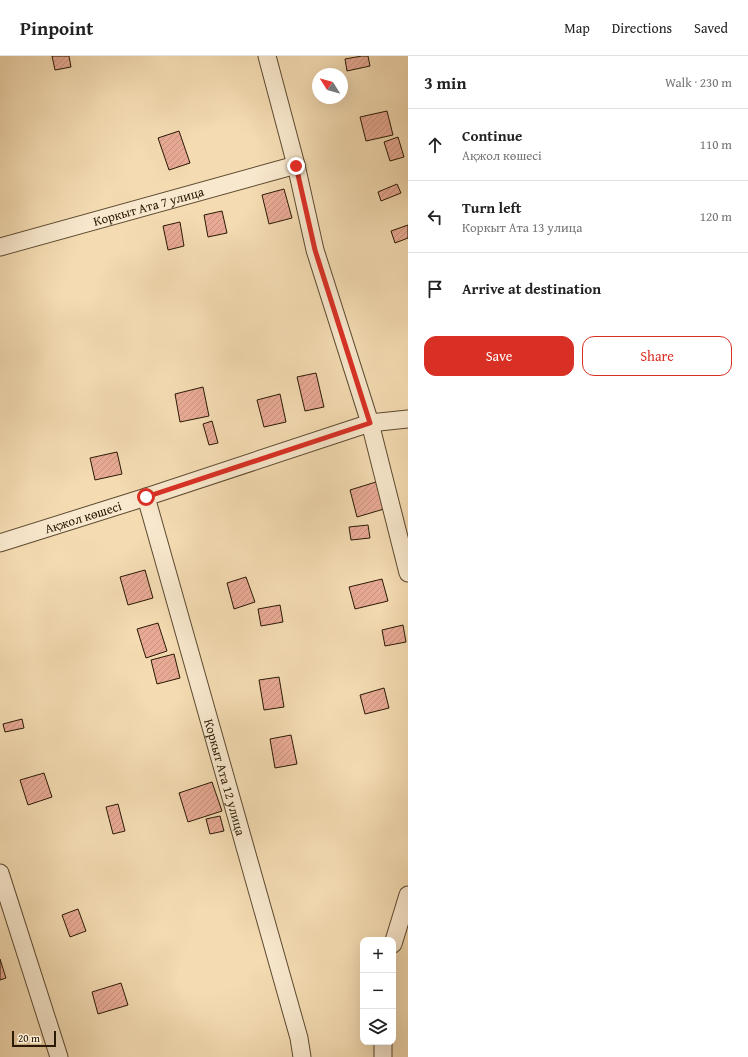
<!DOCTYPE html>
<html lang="en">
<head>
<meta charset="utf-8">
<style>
  body { margin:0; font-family:"Gentium Book Plus",serif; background:#f6f6f6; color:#222 }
  .controls { position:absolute; right:12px; bottom:12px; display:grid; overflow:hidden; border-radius:8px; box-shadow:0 4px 16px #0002 }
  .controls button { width:36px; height:36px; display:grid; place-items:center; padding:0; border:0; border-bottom:1px solid #e0e0e0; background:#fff; color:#222; font:20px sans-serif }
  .compass { position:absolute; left:312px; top:12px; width:36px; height:36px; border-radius:50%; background:#fff; box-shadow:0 4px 16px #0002; rotate:307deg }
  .scale { position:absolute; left:12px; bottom:10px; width:44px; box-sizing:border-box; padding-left:4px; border:2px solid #291905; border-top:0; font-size:11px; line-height:14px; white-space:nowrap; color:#291905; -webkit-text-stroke:3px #f8e8cd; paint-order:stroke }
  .stop { position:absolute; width:12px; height:12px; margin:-9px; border:3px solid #d93025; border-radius:50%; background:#fff }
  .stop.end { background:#d93025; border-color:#fff; box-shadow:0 1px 4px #0008 }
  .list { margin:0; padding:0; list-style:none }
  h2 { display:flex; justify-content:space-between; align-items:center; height:52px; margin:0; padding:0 16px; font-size:17px }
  h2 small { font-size:13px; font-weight:400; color:#767676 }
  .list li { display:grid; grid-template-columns:26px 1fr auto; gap:12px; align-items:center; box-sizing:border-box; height:72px; padding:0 16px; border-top:1px solid #e0e0e0 }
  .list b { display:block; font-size:15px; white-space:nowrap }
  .list p { margin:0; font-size:13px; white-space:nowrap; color:#767676 }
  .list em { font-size:13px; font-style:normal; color:#767676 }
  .actions { display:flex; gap:8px; padding:12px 16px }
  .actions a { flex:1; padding:9px 0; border:1px solid #d93025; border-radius:12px; text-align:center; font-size:14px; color:#d93025 }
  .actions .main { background:#d93025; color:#fff }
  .icon { flex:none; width:22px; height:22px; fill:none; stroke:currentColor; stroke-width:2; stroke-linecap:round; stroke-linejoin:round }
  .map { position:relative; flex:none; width:408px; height:1001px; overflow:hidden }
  header { display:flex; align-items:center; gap:24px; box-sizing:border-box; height:56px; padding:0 20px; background:#fff; border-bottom:1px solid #e0e0e0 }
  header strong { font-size:19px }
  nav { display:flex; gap:22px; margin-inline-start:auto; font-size:14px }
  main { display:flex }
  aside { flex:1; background:#fff }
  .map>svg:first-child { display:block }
  .building { fill:url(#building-hatch); stroke:#291905 }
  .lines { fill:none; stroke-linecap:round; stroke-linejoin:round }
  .street-casing { stroke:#5c4a30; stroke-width:19 }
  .street { stroke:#f8e8cd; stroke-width:17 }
  .route { stroke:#d93025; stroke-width:5 }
  .labels { text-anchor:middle; stroke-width:4; stroke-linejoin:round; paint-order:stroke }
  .street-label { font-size:13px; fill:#291905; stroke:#f8e8cd }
</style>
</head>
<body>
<header>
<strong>Pinpoint</strong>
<nav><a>Map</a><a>Directions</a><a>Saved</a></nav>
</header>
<main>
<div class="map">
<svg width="408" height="1001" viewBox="0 0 408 1001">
  <defs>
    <pattern id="building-hatch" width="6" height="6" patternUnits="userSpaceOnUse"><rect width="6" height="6" fill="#e8aa94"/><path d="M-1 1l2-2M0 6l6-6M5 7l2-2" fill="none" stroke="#c7927e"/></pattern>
  </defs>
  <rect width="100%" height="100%" fill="#f4dbb2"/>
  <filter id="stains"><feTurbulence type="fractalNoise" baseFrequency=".005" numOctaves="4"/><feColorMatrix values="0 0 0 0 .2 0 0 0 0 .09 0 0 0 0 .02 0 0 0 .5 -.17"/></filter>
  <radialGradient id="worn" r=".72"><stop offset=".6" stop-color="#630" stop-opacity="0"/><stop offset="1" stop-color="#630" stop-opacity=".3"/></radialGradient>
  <path class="building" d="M52,0H69L71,11L55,14Z
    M362,0H368L370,10L347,15L345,3Z
    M387,55L393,79L366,85L360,61Z
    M179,75L190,107L169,114L158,82Z
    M398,81L404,101L390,105L384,86Z
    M397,128L401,137L381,145L378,136Z
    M284,133L292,162L269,168L262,139Z
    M222,155L227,177L208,181L204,159Z
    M180,166L184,190L168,194L163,170Z
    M408,169V182L395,187L391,175Z
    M316,317L324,351L305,355L297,321Z
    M203,331L209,360L180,366L175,338Z
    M280,338L286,366L264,371L257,344Z
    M212,365L218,387L209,389L203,368Z
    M117,396L122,418L95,424L90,402Z
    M376,426L384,453L357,461L350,434Z
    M368,469L370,482L351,484L349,471Z
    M145,514L153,542L128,549L120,521Z
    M246,521L255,546L234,553L227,527Z
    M382,523L388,545L355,553L349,531Z
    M280,549L283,566L261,570L258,553Z
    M158,567L167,595L146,602L137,573Z
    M403,569L406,586L385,590L382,574Z
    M174,598L180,622L157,628L151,604Z
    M279,621L284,651L264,654L259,624Z
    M384,632L389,652L365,658L360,639Z
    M22,663L24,672L5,676L3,668Z
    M291,679L297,708L275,712L270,683Z
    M44,717L52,741L28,749L20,724Z
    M212,726L222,755L188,766L179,737Z
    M118,748L125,775L113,778L106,751Z
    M220,760L224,775L210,778L206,763Z
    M78,853L86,875L70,881L62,859Z
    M0,903L6,922L0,924Z
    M121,927L128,949L98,958L92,936Z"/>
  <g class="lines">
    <defs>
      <g id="street">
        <path d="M267,0L296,109L315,194L370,367L408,517"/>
        <path id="s1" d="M0,191L296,109"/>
        <path id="s2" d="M146,441L299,982L302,1001"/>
        <path id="s3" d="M0,487L146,441L370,367L408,363"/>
        <path d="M0,817L59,1001"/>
        <path d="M393,888L408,839"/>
        <path d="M383,986V1001"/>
      </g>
    </defs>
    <use href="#street" class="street-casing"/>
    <use href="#street" class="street"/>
  </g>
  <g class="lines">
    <path class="route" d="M146,441L370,367L315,194L296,110"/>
  </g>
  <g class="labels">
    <g class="street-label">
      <text dy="5" stroke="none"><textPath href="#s1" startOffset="154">Коркыт Ата 7 улица</textPath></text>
      <text dy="5" stroke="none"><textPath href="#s3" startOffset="87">Ақжол көшесі</textPath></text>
      <text dy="5" stroke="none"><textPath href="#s2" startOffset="291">Коркыт Ата 12 улица</textPath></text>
    </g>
  </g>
  <rect width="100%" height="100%" filter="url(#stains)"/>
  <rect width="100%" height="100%" fill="url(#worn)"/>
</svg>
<div class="controls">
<button>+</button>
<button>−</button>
<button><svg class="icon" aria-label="layers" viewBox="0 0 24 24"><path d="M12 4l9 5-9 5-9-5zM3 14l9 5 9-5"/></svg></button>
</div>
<svg class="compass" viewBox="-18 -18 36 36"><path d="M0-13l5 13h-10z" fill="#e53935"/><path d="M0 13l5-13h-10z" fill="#767676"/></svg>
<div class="scale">20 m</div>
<div class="stop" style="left:146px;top:441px"></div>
<div class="stop end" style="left:296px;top:110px"></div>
</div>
<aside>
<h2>3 min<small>Walk · 230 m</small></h2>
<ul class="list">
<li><svg class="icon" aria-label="ahead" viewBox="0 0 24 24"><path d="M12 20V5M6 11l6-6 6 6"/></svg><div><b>Continue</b><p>Ақжол көшесі</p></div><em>110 m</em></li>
<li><svg class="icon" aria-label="left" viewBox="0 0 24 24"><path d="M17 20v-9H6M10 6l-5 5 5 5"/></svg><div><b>Turn left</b><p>Коркыт Ата 13 улица</p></div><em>120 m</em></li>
<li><svg class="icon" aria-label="arrive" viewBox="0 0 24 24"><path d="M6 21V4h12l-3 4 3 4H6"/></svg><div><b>Arrive at destination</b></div></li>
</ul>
<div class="actions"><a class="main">Save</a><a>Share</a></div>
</aside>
</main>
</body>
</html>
